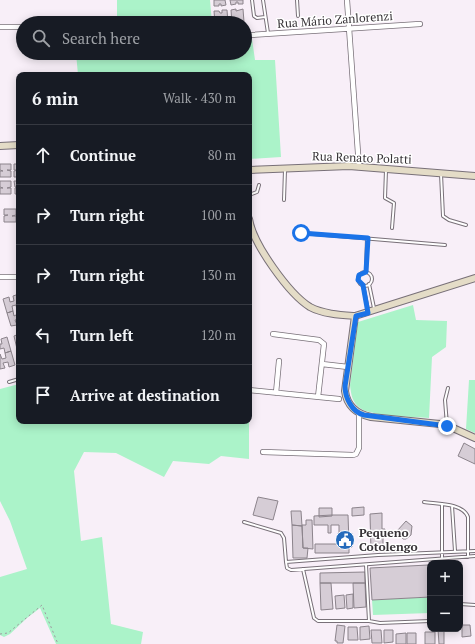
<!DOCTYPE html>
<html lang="en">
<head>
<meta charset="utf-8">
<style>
  body { margin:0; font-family:"PT Serif",serif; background:#242831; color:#f1f3f6 }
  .controls { position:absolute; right:12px; bottom:12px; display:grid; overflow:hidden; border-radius:8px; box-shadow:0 2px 10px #0003 }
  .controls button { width:36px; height:36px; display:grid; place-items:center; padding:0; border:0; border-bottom:1px solid #363941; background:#171b24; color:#f1f3f6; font:20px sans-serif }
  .stop { position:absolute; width:12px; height:12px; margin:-9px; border:3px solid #1a73e8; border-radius:50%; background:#fff }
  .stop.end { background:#1a73e8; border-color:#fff; box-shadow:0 1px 4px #0008 }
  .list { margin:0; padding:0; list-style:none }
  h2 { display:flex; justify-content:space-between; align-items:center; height:52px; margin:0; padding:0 16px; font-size:17px }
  h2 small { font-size:13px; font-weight:400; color:#9ea1a6 }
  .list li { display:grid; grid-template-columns:26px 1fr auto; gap:12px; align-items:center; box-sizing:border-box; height:60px; padding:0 16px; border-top:1px solid #363941 }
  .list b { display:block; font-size:15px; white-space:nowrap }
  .list em { font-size:13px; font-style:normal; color:#9ea1a6 }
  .icon { flex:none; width:22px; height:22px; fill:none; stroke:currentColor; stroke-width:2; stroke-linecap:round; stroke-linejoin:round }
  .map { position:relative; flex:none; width:475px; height:644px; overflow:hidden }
  .search { position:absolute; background:#171b24; box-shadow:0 2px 10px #0003; left:16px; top:16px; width:236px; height:44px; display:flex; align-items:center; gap:10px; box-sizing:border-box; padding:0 14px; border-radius:22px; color:#9ea1a6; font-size:15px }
  .panel { position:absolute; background:#171b24; box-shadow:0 2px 10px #0003; left:16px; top:72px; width:236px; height:352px; border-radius:8px }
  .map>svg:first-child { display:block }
  .green { fill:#abf3c9 }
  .building { fill:#d6cdd6; stroke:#8c848c }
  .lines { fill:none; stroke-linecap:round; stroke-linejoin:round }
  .lane-casing { stroke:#787078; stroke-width:4 }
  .street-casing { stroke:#787078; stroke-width:6 }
  .secondary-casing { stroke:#787078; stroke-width:8 }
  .path { stroke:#9f989f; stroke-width:1; stroke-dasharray:2 3; stroke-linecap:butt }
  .lane { stroke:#fff; stroke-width:2 }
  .street { stroke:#fff; stroke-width:4.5 }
  .secondary { stroke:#e4dcc7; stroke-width:6 }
  .route { stroke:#1a73e8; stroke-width:5 }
  .labels { text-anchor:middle; stroke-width:3; stroke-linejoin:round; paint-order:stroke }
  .street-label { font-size:12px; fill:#373337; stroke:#fff }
  .poi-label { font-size:12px; font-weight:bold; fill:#373337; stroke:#fff; text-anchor:start }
</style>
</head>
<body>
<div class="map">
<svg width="475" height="644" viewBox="0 0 475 644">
  <rect width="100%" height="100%" fill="#f8eff8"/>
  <path class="green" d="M117,0H210L212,23H117Z
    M245,27H248V39H252L255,60H275L281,157L249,159V75H78L76,53H245Z
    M413,305L416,320L447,321L446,347L432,357L429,418C414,417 370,416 360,408C352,402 351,394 350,385L358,322Z
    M469,380H475V433L466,429Z
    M19,384V421H249V459L221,456L209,464L173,461L164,477L116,453L84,452L74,471L81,541L102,537L111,624L143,632L141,644H56L40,608L27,618L10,634L4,637L0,635V577L27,569L10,521L0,501V389Z
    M430,597V613L373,615L372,600Z"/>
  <path class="building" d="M214,0H225L226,5L221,6V4H219V6H214Z
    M230,0H243V4H238V2H236V4L231,5Z
    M236,9V11L243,9L244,22H239V20L232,23L231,10Z
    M222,10H227L228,23H215L214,11H219L220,13H222Z
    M0,164H11V170H7L11,171V177H0V171H3L0,170Z
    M14,164H19V177H14V171L18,170H14Z
    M0,181H11V187L7,188H11V194H0V188H3L0,187Z
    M14,181H19V194H15V188L18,187H15Z
    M4,209H16V215L12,216H16V222H4V216L8,215H4Z
    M19,294V309L17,310L16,305L12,306L13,311L7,313L3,299L9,297L10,302L14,301L13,296Z
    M19,309V319L15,320L17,325L11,326L7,313L13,311L14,316L18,314L17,310Z
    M19,334V349H17L14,336Z
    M7,337L11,351L5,353L4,348L0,349V344H2L1,339Z
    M11,351L15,365L9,367L8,362L3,363L5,368L0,369V354L2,359L6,358L5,353Z
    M464,443L475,449V464L458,456Z
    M258,497L278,501L273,520L253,515Z
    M364,507V515L352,516V508Z
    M319,508H332V516L319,517Z
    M291,511H301L302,526L292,525Z
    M382,513V529H385V536L383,537V551H371L370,514Z
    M332,515H348L349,543H352V547H349V553H315V544H339V525H331V533H328V525H314V516Z
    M306,520H312L313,549L303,548L302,525H306Z
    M406,521L412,526L411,535L406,539H403L400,535H398L397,531Z
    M292,525L302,526L303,548H308L307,558H293Z
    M428,565H430V597L372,600L370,568Z
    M365,572V583H320V573Z
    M320,583H331L333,609L321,610Z
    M353,583H365L366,607L354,608Z
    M353,594V608L347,609L346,595Z
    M344,595L345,608L336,609L335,596Z
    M337,625L345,626L343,643H337V641H335Z
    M462,625H470L471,636L462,637Z
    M369,626L370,639L360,640V627Z
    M348,627H357L358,640H348Z
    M438,629H444V644H439Z
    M371,630H381L382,643H372Z
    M384,630H393V642L384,643Z
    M425,632H435V644H425Z
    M406,633V644H396V634Z
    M407,633H416V644H407Z"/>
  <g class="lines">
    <defs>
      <path id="lane" d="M252,0L254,16L257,18L265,17
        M263,0L268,33
        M297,0L298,16
        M386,170L385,198L394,203L392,228
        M441,174L443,216L449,220L466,225
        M249,195L257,192L259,185
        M284,200L285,170
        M301,233L445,245
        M366,272L367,238
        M358 279a7 7 0 1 1 14 0a7 7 0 1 1-14 0Z
        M369,284L374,308
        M363,285L368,310
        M9,382L19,379
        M447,425L445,400L448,388
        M424,502C437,504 463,503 468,517V557
        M442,504V563
        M452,506L455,551
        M244,522L281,533L284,538L286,562
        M475,551L378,555L286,562L287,568L291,570L475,556
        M366,565L369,621
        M303,569L314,618L318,621H369L380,623L430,621
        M460,604L475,605"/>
      <path id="street" d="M347,0L359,167
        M0,27H23
        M251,35L420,24
        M0,277H19
        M273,334L319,340L324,344L318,397
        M322,364L348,367
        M249,390L339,399
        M276,393L279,361
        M263,452L353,455L356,454L359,448V414"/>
      <path id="secondary" d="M0,146L19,145
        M249,170L349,166L475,176
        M249,219C253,244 289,294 310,307C323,314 341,315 355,316L345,391C347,406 357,414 371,417L440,424L453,428L475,438
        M355,316L475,278"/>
    </defs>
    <use href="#lane" class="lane-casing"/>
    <use href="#street" class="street-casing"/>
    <use href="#secondary" class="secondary-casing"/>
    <path class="path" d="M0,634L8,633L42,605L58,644"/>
    <use href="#lane" class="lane"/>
    <use href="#street" class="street"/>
    <use href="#secondary" class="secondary"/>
  </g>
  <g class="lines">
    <path class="route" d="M301,233L368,238L366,272L359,275L358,280L363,285L368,313L356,316L345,386C345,398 352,412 364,415L447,426"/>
  </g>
  <defs>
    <symbol id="civic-disc" viewBox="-11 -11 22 22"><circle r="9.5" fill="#246bbc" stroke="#fff"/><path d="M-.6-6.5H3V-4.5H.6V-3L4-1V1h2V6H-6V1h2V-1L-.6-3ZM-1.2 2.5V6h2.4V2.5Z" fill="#fff"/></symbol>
  </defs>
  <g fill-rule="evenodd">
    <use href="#civic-disc" x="334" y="529" width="22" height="22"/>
  </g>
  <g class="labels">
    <g class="street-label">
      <text transform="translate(335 20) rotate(-4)" y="4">Rua Mário Zanlorenzi</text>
      <text transform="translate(362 158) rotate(2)" y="4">Rua Renato Polatti</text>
    </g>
    <g class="poi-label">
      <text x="359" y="537">Pequeno<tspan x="359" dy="14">Cotolengo</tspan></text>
    </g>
  </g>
</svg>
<div class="controls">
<button>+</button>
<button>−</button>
</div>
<div class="stop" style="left:301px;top:233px"></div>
<div class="stop end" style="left:447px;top:426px"></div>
<div class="search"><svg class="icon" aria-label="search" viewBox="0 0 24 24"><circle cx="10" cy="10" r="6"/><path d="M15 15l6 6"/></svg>Search here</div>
<section class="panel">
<h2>6 min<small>Walk · 430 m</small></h2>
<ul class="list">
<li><svg class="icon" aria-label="ahead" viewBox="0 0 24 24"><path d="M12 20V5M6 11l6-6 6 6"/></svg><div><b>Continue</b></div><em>80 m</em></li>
<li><svg class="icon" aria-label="right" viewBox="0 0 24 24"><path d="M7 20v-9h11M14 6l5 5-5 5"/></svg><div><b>Turn right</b></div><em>100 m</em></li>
<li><svg class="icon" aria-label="right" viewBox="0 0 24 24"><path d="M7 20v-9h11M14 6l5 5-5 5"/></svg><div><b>Turn right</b></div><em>130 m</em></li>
<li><svg class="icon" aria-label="left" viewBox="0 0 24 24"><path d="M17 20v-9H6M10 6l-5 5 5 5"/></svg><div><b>Turn left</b></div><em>120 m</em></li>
<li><svg class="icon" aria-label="arrive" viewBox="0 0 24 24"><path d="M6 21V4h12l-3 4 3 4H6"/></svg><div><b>Arrive at destination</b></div></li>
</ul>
</section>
</div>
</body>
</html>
